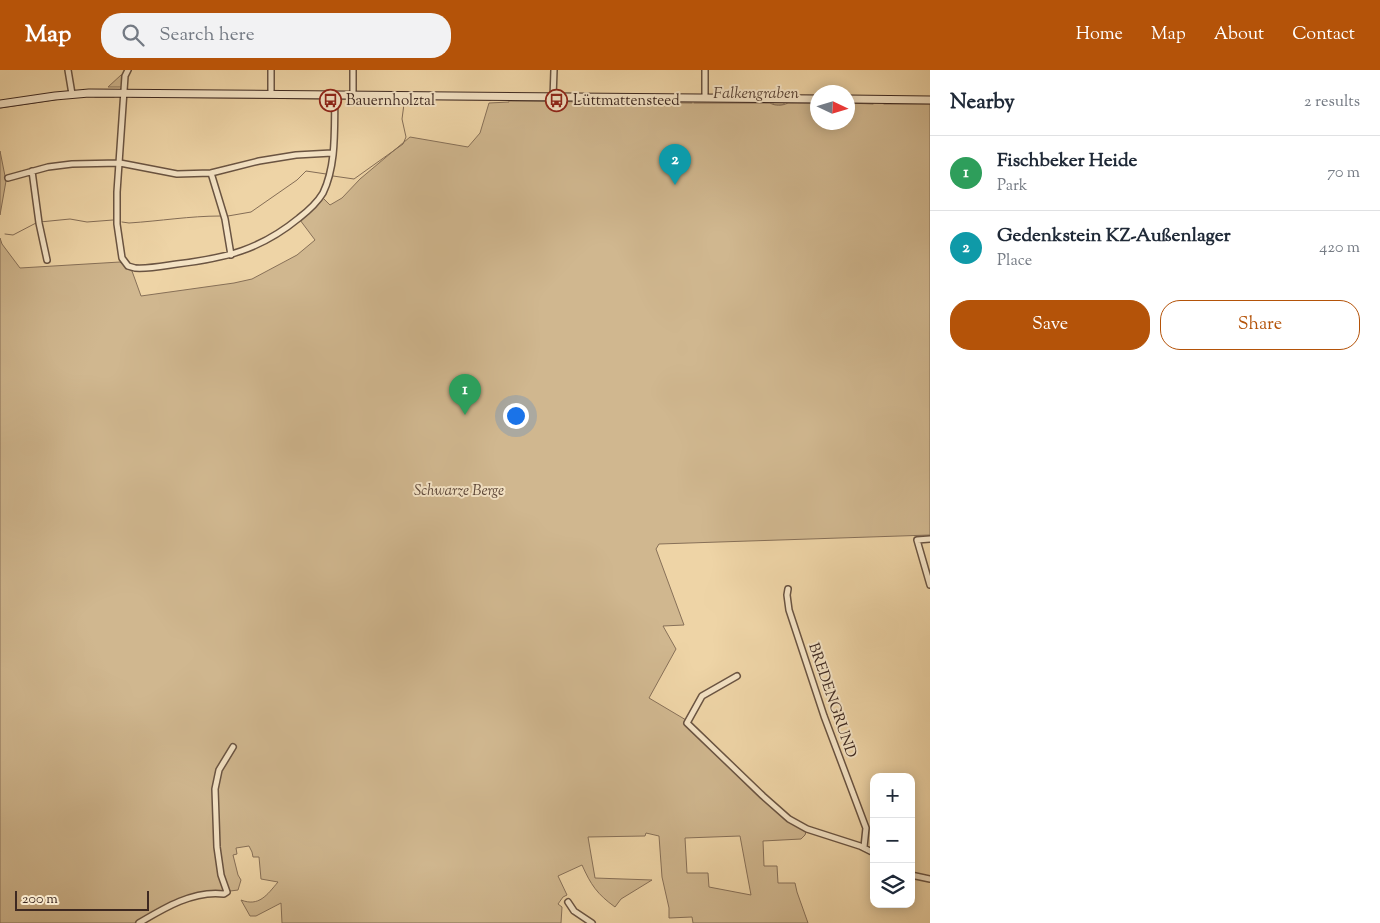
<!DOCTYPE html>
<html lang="en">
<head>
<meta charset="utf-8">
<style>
  body { margin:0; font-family:"Sorts Mill Goudy",serif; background:#f2f2f3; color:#1f2937 }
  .controls { position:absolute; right:15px; bottom:15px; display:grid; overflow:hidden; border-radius:10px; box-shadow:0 2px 12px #0003 }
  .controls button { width:45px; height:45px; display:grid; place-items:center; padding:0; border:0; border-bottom:1px solid #e0e1e3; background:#fff; color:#1f2937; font:25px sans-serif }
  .compass { position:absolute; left:810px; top:15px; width:45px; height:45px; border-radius:50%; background:#fff; box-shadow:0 2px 12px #0003; rotate:94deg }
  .scale { position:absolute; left:15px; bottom:12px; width:134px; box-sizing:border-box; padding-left:5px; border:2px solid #3e2921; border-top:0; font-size:14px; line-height:18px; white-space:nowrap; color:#3e2921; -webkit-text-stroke:4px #f4e3c5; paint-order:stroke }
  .you { position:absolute; left:515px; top:345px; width:18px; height:18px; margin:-12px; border:4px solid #fff; border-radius:50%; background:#1a73e8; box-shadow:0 0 0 8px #1a73e833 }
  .badge { display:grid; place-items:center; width:32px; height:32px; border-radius:50%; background:#b45309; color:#fff; font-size:16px; font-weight:700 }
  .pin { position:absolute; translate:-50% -41px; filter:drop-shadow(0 1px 2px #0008) }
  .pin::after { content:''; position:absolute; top:26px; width:18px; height:15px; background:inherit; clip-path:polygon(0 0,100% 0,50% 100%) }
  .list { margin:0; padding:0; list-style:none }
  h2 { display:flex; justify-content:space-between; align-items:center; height:65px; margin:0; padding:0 20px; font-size:21px }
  h2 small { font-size:16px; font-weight:400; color:#747a83 }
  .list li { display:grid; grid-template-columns:32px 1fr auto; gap:15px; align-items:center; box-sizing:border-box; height:75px; padding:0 20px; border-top:1px solid #e0e1e3 }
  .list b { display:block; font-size:19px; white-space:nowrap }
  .list p { margin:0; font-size:16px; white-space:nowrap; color:#747a83 }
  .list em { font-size:16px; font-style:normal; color:#747a83 }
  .actions { display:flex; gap:10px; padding:15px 20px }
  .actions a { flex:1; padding:11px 0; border:1px solid #b45309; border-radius:20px; text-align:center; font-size:18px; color:#b45309 }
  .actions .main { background:#b45309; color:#fff }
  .icon { flex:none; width:28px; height:28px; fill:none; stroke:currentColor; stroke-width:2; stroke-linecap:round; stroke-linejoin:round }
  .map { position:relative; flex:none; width:930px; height:853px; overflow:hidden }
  header { display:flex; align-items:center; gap:30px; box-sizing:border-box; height:70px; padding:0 25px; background:#b45309; color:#fff }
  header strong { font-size:24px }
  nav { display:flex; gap:28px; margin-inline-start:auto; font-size:18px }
  .search { width:350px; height:45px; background:#f2f2f3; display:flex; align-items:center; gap:12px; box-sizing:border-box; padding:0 18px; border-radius:20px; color:#747a83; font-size:19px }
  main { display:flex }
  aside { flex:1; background:#fff }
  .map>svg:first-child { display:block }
  .green { fill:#d0b78f; stroke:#877058; fill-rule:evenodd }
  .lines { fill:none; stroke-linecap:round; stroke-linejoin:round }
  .stream { stroke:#846d56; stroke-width:1 }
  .street-casing { stroke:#6a5442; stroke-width:8 }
  .secondary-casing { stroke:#3e2921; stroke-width:9 }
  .street { stroke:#f4e3c5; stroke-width:5 }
  .secondary { stroke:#f4e3c5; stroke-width:7 }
  .labels { text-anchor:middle; stroke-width:4; stroke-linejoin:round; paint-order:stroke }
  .poi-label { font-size:15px; fill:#3e2921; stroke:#f4e3c5; text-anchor:start }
  .park-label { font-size:15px; font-style:italic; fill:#5b4537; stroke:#f4e3c5 }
  .street-label { font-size:15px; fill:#3e2921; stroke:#f4e3c5 }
  .water-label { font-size:16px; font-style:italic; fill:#5b4537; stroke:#f4e3c5 }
</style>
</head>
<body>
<header>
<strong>Map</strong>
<div class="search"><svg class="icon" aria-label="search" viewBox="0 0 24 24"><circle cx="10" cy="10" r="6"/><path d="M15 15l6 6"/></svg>Search here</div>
<nav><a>Home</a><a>Map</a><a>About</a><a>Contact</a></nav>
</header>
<main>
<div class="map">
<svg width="930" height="853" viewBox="0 0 930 853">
  <rect width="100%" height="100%" fill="#eed4a6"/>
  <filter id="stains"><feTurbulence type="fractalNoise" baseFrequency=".004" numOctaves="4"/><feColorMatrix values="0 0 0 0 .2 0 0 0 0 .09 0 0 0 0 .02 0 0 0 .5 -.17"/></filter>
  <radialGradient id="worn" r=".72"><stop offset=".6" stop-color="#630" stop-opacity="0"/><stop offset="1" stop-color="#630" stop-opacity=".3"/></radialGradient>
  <path class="green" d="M121,5H123L122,17H108Z
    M509,29L773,30V34H784V30L817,31L818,52H848V31L930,32V465L659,474L656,479L684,555L663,556L676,579L649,628L686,650L789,749L807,759L805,765L801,769L763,771L764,796H777L778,813H795L797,822L808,853H693L692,847L669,848V838L662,807L659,766L646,763L645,766L588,767L595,808L652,810L621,829L615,837C597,824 591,815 582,795L558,806L567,825L563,827L558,834L562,837L561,853H282L281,833L256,846H250L241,830C259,837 267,825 278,812L261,809L259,787H253L252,782L249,776L236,778L237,784L233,785L238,805L241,810L238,820L215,823L167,836L139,853H0V168L2,174L20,198L120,192L126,198L132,201L141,226L234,213L252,209L297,185L315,170L300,150L323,128L330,135L342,128L360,109L410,67L468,77L480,63L489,33L509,32ZM740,766L751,825L709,817L708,803H687L685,768Z
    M0,81L6,111L0,145Z"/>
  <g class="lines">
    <path class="stream" d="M95,27H114
      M132,27L325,29
      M342,29L491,30
      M510,31L692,33
      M694,33H770C775,36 782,36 788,33H818
      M848,33L873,34
      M884,34H930
      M0,38L61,29
      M333,106L354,109L403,74L406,67L402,49L404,34
      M228,146L251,142L297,110L306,101L326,104
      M40,152L70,149L87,152L113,150
      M122,152L129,153C160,151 190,146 220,146
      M5,164L13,165L36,153"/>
    <defs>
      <path id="street" d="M68,0L72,24
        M128,0L125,6L117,122V154L122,188L128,196L135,198C149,199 163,196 177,194C226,188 260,180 299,148C308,141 317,133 323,123C337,94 334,57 335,25
        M705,0V28
        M271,24V0
        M353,26V0
        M553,28L554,0
        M32,101L39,153L47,190
        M211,103L225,149L231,185
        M8,108L48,97L72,94L120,93L177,104L211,103L259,91L296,85L332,83
        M930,469L917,470L930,515
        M788,519L787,525L789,540L824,646L866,758L864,777
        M737,606L702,626L687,653L763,726L789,749L807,759L860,776L874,783
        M911,805L930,809
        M568,832L574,841L592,853
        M139,853C164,838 194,820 224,824L227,822L221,805L217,777L215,719L219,700L233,677"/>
      <path id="secondary" d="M848,29L930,30
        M0,34L55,26L89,23L818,29"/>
    </defs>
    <use href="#street" class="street-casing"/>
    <use href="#secondary" class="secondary-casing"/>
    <use href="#street" class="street"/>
    <use href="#secondary" class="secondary"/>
  </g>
  <defs>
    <symbol id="bus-ring" viewBox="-11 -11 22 22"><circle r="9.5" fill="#f4e3c5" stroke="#8f2418" stroke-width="1.5"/><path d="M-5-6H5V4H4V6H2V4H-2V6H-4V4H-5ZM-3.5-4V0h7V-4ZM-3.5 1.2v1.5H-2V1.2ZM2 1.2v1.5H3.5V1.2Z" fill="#8f2418"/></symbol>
  </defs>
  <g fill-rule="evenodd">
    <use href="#bus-ring" x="318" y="18" width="25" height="25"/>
    <use href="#bus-ring" x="544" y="18" width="25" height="25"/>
  </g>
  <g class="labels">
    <g class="poi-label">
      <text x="346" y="35">Bauernholztal</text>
      <text x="573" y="35">Lüttmattensteed</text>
    </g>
    <g class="park-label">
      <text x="459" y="425">Schwarze Berge</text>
    </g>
    <g class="street-label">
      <text transform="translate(833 630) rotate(71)" y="5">BREDENGRUND</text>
    </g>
    <g class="water-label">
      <text x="756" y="28">Falkengraben</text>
    </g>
  </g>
  <rect width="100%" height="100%" filter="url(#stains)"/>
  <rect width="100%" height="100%" fill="url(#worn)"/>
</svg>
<div class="controls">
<button>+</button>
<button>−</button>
<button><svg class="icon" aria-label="layers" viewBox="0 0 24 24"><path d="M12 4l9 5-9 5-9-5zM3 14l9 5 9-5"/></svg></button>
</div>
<svg class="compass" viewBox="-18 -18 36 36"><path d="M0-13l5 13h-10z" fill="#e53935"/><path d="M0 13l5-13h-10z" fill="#747a83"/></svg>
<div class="scale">200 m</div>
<div class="you"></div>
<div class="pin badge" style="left:465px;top:345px;background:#2e9e5b">1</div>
<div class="pin badge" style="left:675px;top:115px;background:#0f9aa8">2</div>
</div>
<aside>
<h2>Nearby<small>2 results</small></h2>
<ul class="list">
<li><span class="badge" style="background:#2e9e5b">1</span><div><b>Fischbeker Heide</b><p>Park</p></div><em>70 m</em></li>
<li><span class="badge" style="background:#0f9aa8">2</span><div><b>Gedenkstein KZ-Außenlager</b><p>Place</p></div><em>420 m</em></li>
</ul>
<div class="actions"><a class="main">Save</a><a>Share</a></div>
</aside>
</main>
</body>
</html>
